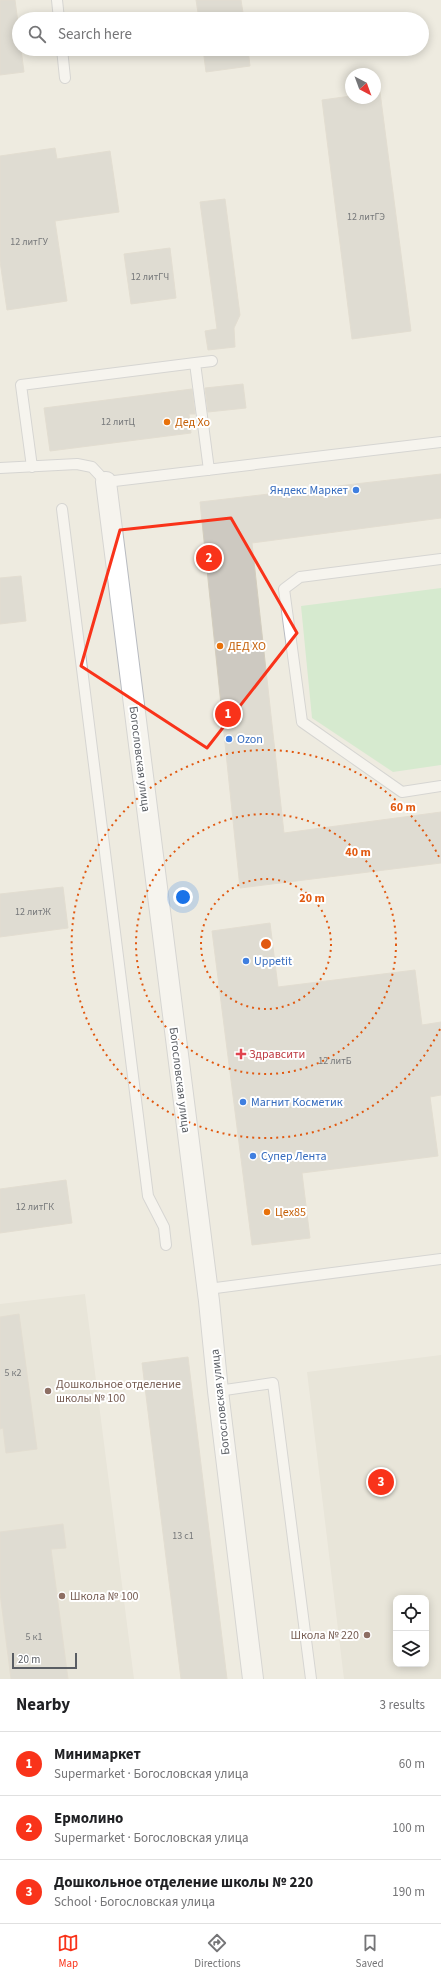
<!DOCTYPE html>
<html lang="en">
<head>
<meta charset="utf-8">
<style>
  body { margin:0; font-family:"Source Sans 3",sans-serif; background:#f2f2f2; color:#202124 }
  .controls { position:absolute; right:12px; bottom:12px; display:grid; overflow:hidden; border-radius:8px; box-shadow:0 2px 10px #0003 }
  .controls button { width:36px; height:36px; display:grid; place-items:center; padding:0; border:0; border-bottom:1px solid #e0e0e0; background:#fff; color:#202124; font:20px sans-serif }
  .compass { position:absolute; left:345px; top:68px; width:36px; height:36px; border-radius:50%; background:#fff; box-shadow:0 2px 10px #0003; rotate:139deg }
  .scale { position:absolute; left:12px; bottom:10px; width:65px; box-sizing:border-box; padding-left:4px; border:2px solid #595d63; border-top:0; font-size:11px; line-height:14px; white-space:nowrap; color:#595d63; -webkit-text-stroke:3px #fff; paint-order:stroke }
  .you { position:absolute; left:183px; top:897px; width:14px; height:14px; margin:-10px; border:3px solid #fff; border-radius:50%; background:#1a73e8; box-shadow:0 0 0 6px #1a73e833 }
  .badge { display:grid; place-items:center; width:26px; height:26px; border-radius:50%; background:#f9331a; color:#fff; font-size:13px; font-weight:700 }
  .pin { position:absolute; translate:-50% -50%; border:2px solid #fff; box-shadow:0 1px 4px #0006 }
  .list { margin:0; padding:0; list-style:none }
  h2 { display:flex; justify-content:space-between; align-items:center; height:52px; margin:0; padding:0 16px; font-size:17px }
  h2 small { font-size:13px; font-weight:400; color:#757577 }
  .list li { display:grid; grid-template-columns:26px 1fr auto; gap:12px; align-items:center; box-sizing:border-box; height:64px; padding:0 16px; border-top:1px solid #e0e0e0 }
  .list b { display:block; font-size:15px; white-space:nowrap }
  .list p { margin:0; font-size:13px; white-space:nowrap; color:#757577 }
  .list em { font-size:13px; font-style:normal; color:#757577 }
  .icon { flex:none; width:22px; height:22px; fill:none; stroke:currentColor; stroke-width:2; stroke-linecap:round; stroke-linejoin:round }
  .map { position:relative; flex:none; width:441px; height:1679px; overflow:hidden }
  .search { position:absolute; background:#fff; box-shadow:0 2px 10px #0003; left:12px; right:12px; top:12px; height:44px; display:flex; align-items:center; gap:10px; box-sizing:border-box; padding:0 14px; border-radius:22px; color:#757577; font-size:15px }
  .sheet { height:244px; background:#fff }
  nav { display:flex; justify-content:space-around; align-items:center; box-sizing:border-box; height:56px; border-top:1px solid #e0e0e0; background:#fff; font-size:11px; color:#757577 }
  nav a { display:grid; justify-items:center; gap:2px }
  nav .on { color:#f9331a }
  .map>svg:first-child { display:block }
  .education { fill:#e0ddd0; fill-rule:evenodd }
  .green { fill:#b9e8bb }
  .building { fill:#cdc9c1; stroke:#d3cdbe }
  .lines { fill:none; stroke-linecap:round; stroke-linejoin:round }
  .service-casing { stroke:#b8bbc1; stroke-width:12 }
  .minor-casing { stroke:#b8bbc1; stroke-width:22 }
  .service { stroke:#fff; stroke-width:10 }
  .minor { stroke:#fff; stroke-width:20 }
  .marked { fill:none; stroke:#f9331a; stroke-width:3; stroke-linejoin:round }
  .ring { fill:none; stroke:#e15910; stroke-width:2; stroke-dasharray:2 4 }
  .food-dot { fill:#e8710a; stroke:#fff; stroke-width:1.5 }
  .shop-dot { fill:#3f7fe0; stroke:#fff; stroke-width:1.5 }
  .health-dot { fill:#e0444e; stroke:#fff; stroke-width:1.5 }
  .education-dot { fill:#8d6e63; stroke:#fff; stroke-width:1.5 }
  .labels { text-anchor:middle; stroke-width:4; stroke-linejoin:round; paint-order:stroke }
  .number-label { font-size:10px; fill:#76787a }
  .food-label { font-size:12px; fill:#c56008; stroke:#fff; text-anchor:start }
  .shop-label { font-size:12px; fill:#366cbe; stroke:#fff; text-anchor:start }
  .street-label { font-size:12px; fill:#595d63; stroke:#fff }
  .health-label { font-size:12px; fill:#be3a42; stroke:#fff; text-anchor:start }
  .education-label { font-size:12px; fill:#785e54; stroke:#fff; text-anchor:start }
  .centre { fill:#e15910; stroke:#fff; stroke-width:2 }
  .ring-label { font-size:12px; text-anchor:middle; font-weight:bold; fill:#e15910; stroke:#fff; stroke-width:4; stroke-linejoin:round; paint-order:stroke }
</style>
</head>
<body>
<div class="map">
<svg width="441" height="1679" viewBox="0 0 441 1679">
  <rect width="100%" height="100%" fill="#eeebe0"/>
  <path class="education" d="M85,1294L134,1679H0V1304Z
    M441,1355V1679H344L307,1372ZM396,1598H426V1664H396Z"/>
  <path class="green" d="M441,588V765L393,772L312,718L301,606Z"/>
  <path class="building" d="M0,0H15L19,30V49H21L24,72L0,75Z
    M196,0H241L244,19H199Z
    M203,49H248L250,66L206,72Z
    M380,92L411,331L352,339L322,100L351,96V98H375V93Z
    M55,148L57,159L110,151L119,212L55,221L67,301L7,310L0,261V156Z
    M225,199L240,315L234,328L235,347L208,350L205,331L217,329L200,202Z
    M170,248L176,298L131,304L124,254Z
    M243,384L246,408L208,412L205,388Z
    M192,389L195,414H189L191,433L50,451L44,408Z
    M441,474V518L252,543L284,833L441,812V863L240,888L200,502Z
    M21,576L26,621L0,624V578Z
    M63,887L68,928L0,937V894Z
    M270,923L278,987L415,970L422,1025L441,1022V1095L430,1097L438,1156L302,1173L310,1238L252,1245L212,931Z
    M66,1180L72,1223L0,1233V1189Z
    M19,1314L37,1449L6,1453L3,1428L0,1429V1317Z
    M188,1357L227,1679H181L142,1363Z
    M63,1524L66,1548L51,1549L68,1679H11L0,1593V1532Z"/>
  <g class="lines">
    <defs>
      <path id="service" d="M57,0L59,19
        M62,49L65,78
        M195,363L212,361
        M32,467L21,385L195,363L209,470
        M0,468L77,464L92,467L106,482L441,442
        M62,509L148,1196L164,1227L166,1245
        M441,559L300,577L284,589L302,722L402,792L441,786
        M208,1289L441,1259
        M218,1391L273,1383L311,1679"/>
      <path id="minor" d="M106,482L209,1301L218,1391L253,1679"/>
    </defs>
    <use href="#service" class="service-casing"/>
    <use href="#minor" class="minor-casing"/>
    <use href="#service" class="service"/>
    <use href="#minor" class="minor"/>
  </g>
  <path d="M0 0H441V1679H0ZM231,518L297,633L207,748L81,666L120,530Z" fill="#eeebe0" fill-opacity=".55" fill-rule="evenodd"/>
  <path class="marked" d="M231,518L297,633L207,748L81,666L120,530Z"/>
  <g class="ring">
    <circle cx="266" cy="944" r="65"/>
    <circle cx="266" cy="944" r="130"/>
    <path d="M440 1029A194 194 0 1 1 440 859"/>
  </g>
  <g class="food-dot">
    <circle cx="167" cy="422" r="4"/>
    <circle cx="220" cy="646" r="4"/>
    <circle cx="267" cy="1212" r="4"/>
  </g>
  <g class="shop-dot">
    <circle cx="356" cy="490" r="4"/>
    <circle cx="229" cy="739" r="4"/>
    <circle cx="246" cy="961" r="4"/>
    <circle cx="243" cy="1102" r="4"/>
    <circle cx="253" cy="1156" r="4"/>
  </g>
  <path class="health-dot" d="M239 1048h4v4h4v4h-4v4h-4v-4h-4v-4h4z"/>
  <g class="education-dot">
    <circle cx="48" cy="1391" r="4"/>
    <circle cx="62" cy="1596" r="4"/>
    <circle cx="367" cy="1635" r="4"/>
  </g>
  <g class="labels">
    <g class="number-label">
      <text x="366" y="220">12 литГЭ</text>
      <text x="29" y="245">12 литГУ</text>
      <text x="150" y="280">12 литГЧ</text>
      <text x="118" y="425">12 литЦ</text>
      <text x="33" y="915">12 литЖ</text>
      <text x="335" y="1064">12 литБ</text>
      <text x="35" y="1210">12 литГК</text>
      <text x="13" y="1376">5 к2</text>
      <text x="183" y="1539">13 с1</text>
      <text x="34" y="1640">5 к1</text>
    </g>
    <g class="food-label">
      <text x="175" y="426">Дед Хо</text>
      <text x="228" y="650">ДЕД ХО</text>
      <text x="275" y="1216">Цех85</text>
    </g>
    <g class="shop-label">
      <text x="348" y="494" text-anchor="end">Яндекс Маркет</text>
      <text x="237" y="743">Ozon</text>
      <text x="254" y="965">Uppetit</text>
      <text x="251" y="1106">Магнит Косметик</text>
      <text x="261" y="1160">Супер Лента</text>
    </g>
    <g class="street-label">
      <text transform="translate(140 759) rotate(83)" y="4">Богословская улица</text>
      <text transform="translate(180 1080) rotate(83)" y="4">Богословская улица</text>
      <text transform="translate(220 1402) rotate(-96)" y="4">Богословская улица</text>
    </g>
    <g class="health-label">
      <text x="249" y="1058">Здравсити</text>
    </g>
    <g class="education-label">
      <text x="56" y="1388">Дошкольное отделение<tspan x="56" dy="14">школы № 100</tspan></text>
      <text x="70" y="1600">Школа № 100</text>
      <text x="359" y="1639" text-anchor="end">Школа № 220</text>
    </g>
  </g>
  <circle cx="266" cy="944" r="6" class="centre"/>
  <g class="ring-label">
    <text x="403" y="811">60 m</text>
    <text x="358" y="856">40 m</text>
    <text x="312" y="902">20 m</text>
  </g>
</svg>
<div class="controls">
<button><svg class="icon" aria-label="locate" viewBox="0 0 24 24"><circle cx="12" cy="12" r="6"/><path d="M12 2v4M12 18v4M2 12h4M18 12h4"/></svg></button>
<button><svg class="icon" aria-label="layers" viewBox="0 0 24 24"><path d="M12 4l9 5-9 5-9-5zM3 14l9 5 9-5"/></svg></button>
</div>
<svg class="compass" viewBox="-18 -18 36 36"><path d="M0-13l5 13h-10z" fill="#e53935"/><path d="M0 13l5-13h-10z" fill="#757577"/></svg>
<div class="scale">20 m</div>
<div class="you"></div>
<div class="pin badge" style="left:228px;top:714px">1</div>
<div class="pin badge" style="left:209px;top:558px">2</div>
<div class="pin badge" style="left:381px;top:1482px">3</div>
<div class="search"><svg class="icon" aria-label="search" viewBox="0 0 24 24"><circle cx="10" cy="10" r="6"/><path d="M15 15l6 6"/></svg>Search here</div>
</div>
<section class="sheet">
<h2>Nearby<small>3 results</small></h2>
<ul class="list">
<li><span class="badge">1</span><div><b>Минимаркет</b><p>Supermarket · Богословская улица</p></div><em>60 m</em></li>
<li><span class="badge">2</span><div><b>Ермолино</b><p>Supermarket · Богословская улица</p></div><em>100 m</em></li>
<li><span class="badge">3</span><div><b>Дошкольное отделение школы № 220</b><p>School · Богословская улица</p></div><em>190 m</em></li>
</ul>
</section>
<nav>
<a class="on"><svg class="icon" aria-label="map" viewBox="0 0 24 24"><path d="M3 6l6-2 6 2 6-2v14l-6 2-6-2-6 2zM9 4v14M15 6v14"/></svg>Map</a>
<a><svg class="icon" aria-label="directions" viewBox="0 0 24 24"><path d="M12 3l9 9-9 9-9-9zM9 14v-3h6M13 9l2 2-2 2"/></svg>Directions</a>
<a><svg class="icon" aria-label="saved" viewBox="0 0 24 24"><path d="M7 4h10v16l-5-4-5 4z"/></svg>Saved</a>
</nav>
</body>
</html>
